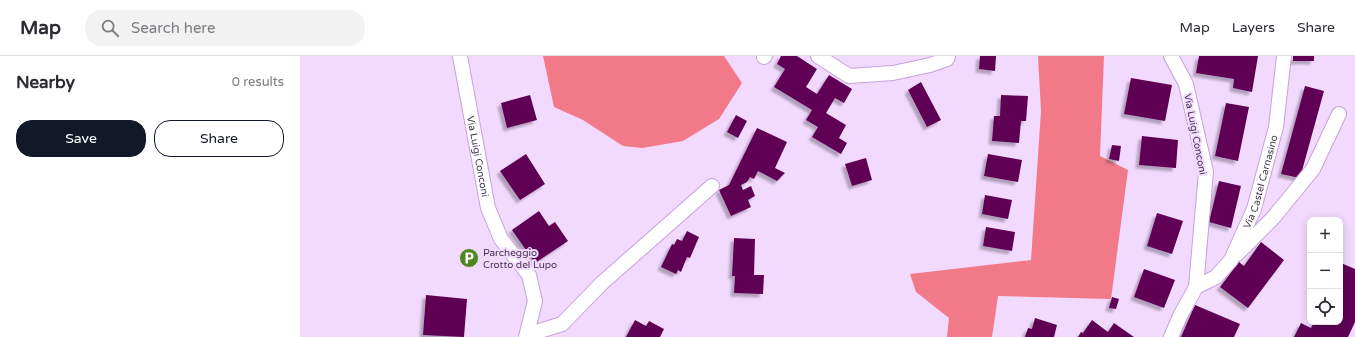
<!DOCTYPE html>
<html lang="en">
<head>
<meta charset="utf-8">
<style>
  body { margin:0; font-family:"Varela Round",sans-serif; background:#f2f2f3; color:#2b2b33 }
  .controls { position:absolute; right:12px; bottom:12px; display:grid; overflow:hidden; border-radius:8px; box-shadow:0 2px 10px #0003 }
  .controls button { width:36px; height:36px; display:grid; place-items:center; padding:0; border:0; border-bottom:1px solid #e1e1e2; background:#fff; color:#2b2b33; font:20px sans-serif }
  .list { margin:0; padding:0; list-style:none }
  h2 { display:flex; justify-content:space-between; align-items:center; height:52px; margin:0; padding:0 16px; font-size:17px }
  h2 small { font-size:13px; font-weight:400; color:#7c7c81 }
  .actions { display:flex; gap:8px; padding:12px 16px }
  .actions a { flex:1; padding:9px 0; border:1px solid #111827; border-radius:16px; text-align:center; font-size:14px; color:#111827 }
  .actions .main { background:#111827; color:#fff }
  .icon { flex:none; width:22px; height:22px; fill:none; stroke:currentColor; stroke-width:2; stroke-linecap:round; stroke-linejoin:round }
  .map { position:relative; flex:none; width:1055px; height:281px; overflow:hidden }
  header { display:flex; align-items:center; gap:24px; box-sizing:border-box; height:56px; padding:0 20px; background:#fff; border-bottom:1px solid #e1e1e2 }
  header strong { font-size:19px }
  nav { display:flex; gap:22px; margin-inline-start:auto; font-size:14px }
  .search { width:280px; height:36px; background:#f2f2f3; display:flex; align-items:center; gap:10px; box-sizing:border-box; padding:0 14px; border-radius:16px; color:#7c7c81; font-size:15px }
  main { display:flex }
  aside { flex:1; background:#fff }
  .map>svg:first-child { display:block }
  .forest { fill:#f27a88 }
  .building { fill:#5f0155; filter:url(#shadow) }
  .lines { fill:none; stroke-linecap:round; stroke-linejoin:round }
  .minor-casing { stroke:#c7a1db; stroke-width:16 }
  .minor { stroke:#fff; stroke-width:14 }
  .labels { text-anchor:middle; stroke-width:4; stroke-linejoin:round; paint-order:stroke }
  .street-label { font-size:10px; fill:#44344c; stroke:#f2daff }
  .poi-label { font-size:10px; fill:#44344c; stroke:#f2daff; text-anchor:start }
</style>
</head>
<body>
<header>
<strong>Map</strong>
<div class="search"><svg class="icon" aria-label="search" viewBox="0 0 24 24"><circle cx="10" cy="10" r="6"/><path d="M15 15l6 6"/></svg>Search here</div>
<nav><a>Map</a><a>Layers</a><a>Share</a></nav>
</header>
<main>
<aside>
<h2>Nearby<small>0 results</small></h2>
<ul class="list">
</ul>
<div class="actions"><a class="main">Save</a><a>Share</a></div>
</aside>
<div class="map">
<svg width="1055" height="281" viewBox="0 0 1055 281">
  <defs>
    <filter id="shadow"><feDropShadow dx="-3.5" dy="3.5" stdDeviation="1" flood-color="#0004"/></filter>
  </defs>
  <rect width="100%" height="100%" fill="#f2daff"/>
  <path class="forest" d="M243,0H424L442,27L419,63L383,85L342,92L323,90L283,64L254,51Z
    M738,0H804L800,100L828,114L811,243L698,240L692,281H647L649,262L616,236L610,218L731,204L741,55Z"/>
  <path class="building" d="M481,0H497L517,13L506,31L517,38L529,19L552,33L544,47L535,42L526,57L546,69L539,82L547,87L541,98L512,81L518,71L506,64L512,54L474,31L485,13L477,8Z
    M680,0H696L695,15L679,13Z
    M899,0H958L952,36L933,32L934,23L896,17Z
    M993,0H1014V5H993Z
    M831,22L872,29L865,65L824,58Z
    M621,26L641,64L627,71L608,34Z
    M1005,30L1024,35L1000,122L981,118Z
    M230,39L237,64L207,72L201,47Z
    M701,39L728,40L726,65H721L719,87L692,85L694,60H700Z
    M926,47L949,51L938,105L915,100Z
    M436,59L447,65L438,82L427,76Z
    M457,72L487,86L475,112L485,117L477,125L458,115L454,123L450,121L447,126L441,129L443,134L451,130L455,140L448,144L451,151L431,160L419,134L429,129Z
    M842,80L878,84L876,112L839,109Z
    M812,89L821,90L819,105L809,103Z
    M226,98L245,128L220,144L200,115Z
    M688,98L722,104L718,126L684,120Z
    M566,102L572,124L552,130L545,108Z
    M919,125L941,130L931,172L909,166Z
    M685,139L712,144L708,163L682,158Z
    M239,155L249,170L255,166L268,185L235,207L212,174Z
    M857,157L883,165L872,198L847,190Z
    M686,171L715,176L712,195L683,190Z
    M387,175L399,181L390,202L387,201L381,216L378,214L376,218L361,211L372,188L374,189L377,183L382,185Z
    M434,182L455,183L454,219H464L463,238L434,237L435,220H432Z
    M961,186L984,204L948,252L920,231L939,206L944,210Z
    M1041,207L1055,213V266L1048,281H994L1001,267L1011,272L1014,266H1040Z
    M844,213L875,224L864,252L834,241Z
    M126,239L167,243L164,281L123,279Z
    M812,241L819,243L816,253L809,252Z
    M895,249L940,268L934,281H881Z
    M735,262L757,269L754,281H725L728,272L732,273Z
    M335,264L346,270L349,265L364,273L360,281H326Z
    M792,264L808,276L814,267L834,281H778L781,276L783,277Z"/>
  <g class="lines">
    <defs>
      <g id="minor">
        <path id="s1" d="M160,0L188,152L201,183L229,219L235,245L226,281"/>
        <path d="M518,0L549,20L593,17L630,9L647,3L648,0"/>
        <path d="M464,1L465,0"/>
        <path d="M937,198L973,162L1013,113L1039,58"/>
        <path id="s2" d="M896,231L916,221L931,204L954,153L976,71L984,0"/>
        <path d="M227,279L262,268L302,227L412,130"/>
        <path d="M871,281L880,260L896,231L906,116L886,28L871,0"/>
      </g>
    </defs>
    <use href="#minor" class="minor-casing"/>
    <use href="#minor" class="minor"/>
  </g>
  <defs>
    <symbol id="parking-disc" viewBox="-11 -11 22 22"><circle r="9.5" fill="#4e8620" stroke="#f2daff"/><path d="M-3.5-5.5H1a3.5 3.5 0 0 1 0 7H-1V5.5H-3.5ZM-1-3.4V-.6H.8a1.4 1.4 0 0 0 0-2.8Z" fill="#fff"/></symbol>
  </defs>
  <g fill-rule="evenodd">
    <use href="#parking-disc" x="158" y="191" width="22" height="22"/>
  </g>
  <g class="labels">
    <g class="street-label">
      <text transform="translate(896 78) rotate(79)" y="4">Via Luigi Conconi</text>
      <text dy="4" stroke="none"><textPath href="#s1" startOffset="102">Via Luigi Conconi</textPath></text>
      <text dy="4" stroke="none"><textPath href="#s2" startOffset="129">Via Castel Carnasino</textPath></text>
    </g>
    <g class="poi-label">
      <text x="183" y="200">Parcheggio<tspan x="183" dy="12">Crotto del Lupo</tspan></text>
    </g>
  </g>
</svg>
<div class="controls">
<button>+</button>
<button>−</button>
<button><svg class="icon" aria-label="locate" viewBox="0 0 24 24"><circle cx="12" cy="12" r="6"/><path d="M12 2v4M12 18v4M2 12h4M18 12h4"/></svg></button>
</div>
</div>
</main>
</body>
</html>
